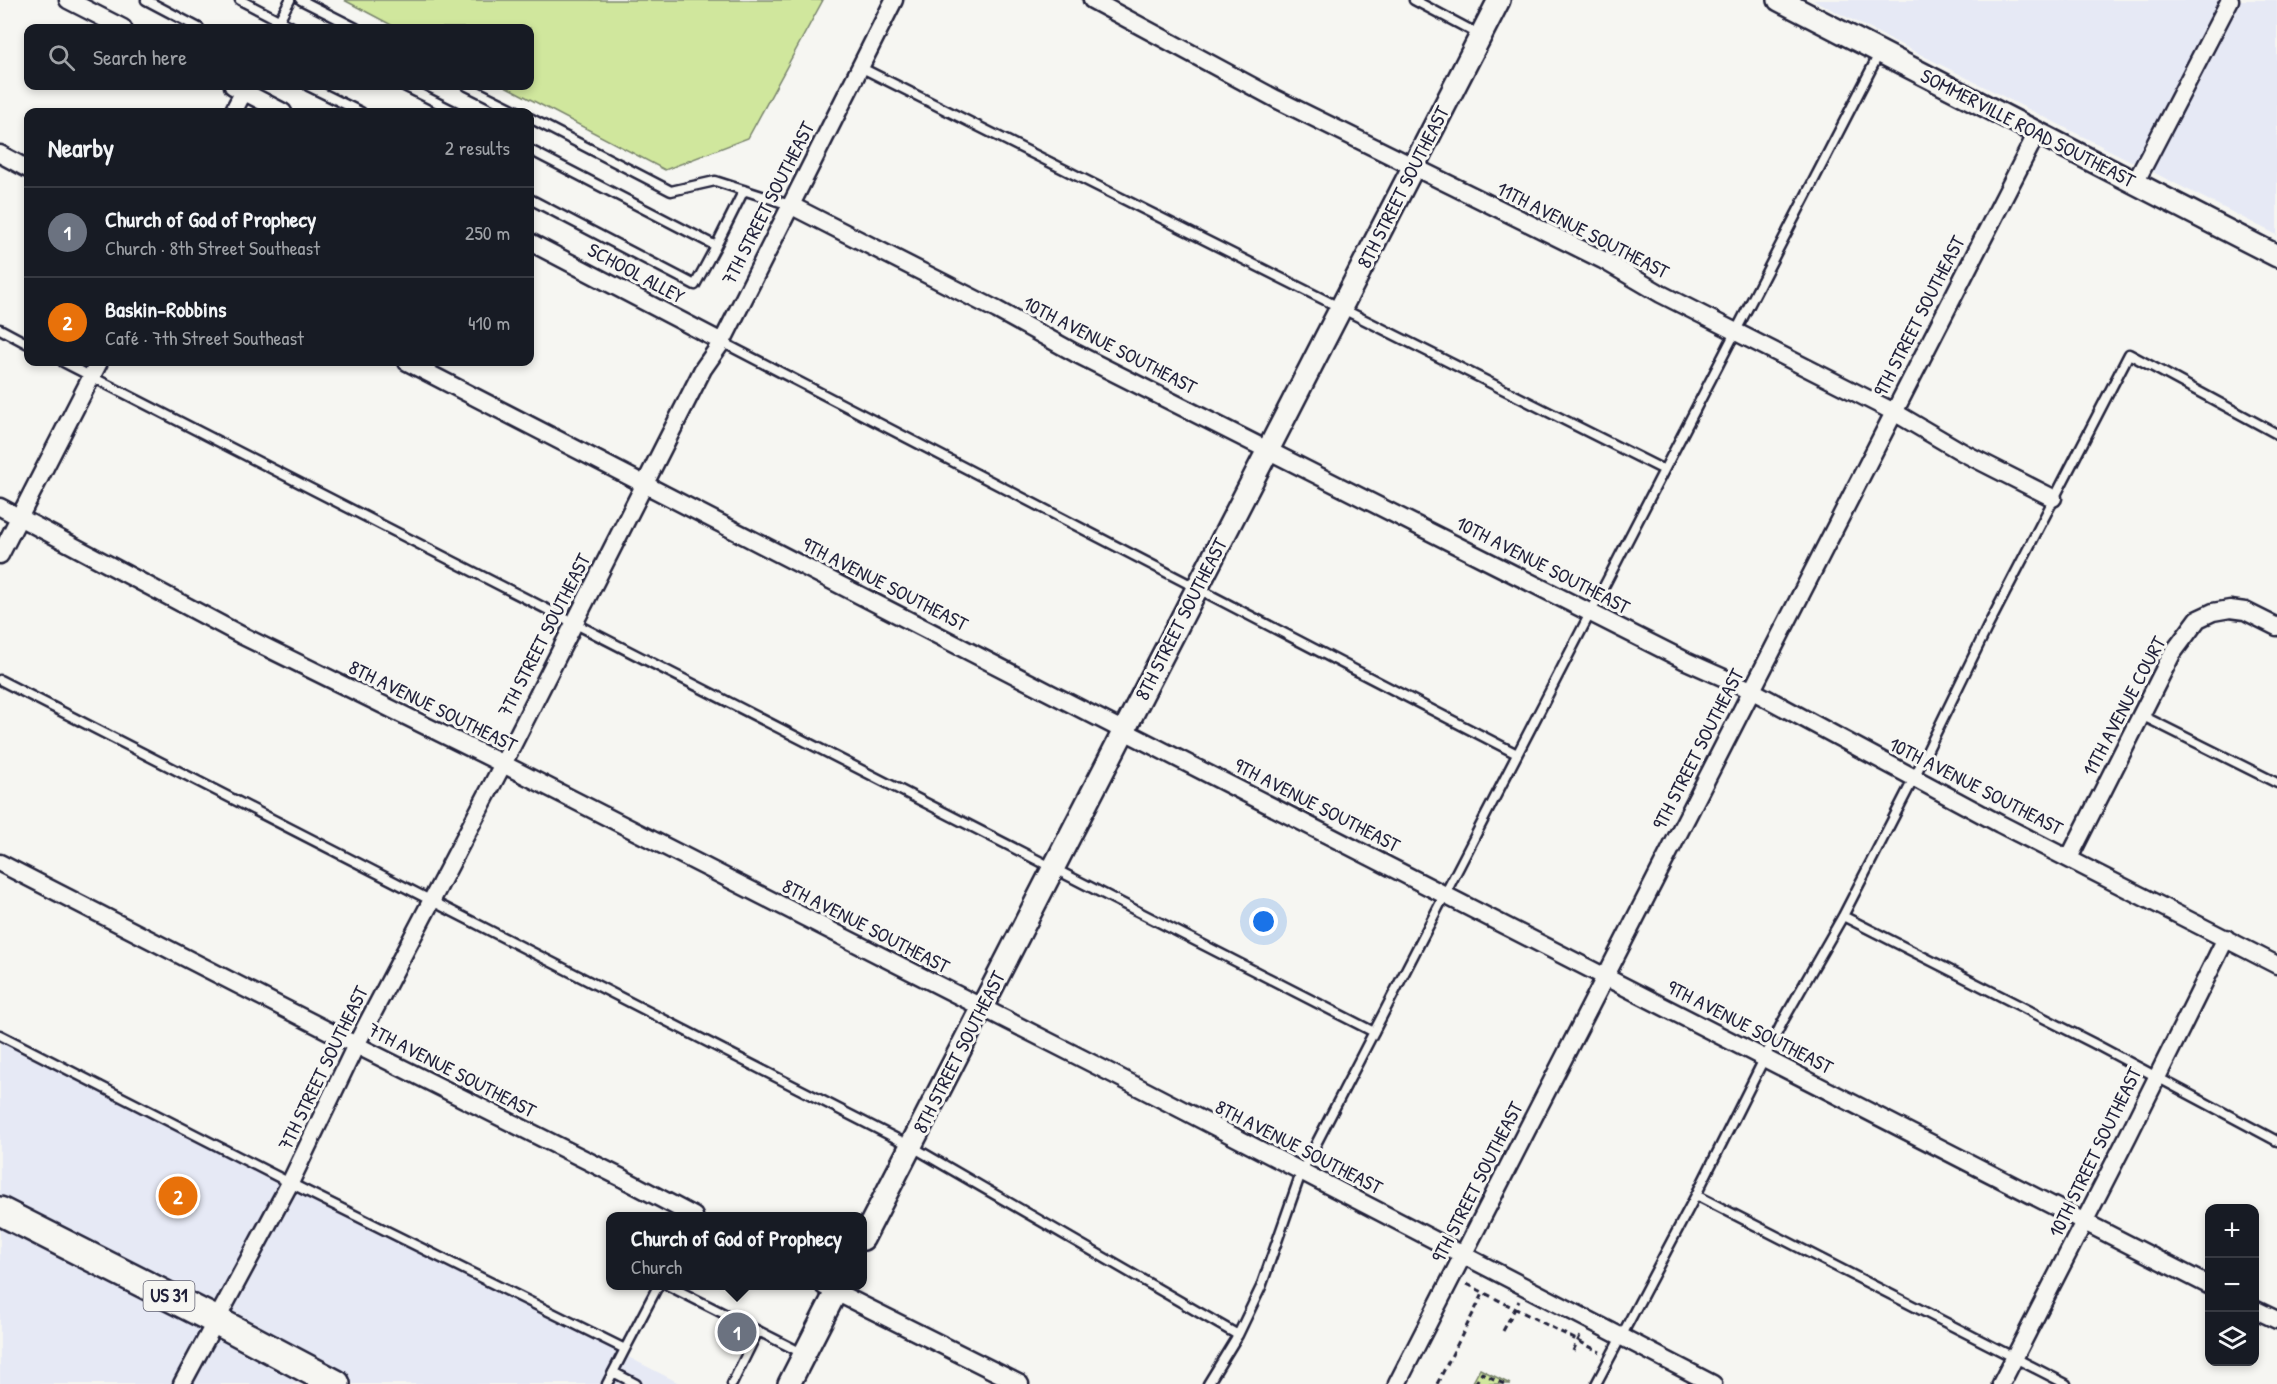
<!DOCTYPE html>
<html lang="en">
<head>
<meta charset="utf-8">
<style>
  body { margin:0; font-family:"Patrick Hand",sans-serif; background:#20242c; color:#f1f3f6 }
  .controls { position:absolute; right:18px; bottom:18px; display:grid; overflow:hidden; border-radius:12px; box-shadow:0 3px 9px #0003 }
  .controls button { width:54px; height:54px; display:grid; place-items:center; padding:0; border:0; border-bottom:2px solid #363941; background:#171b24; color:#f1f3f6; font:30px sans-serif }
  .you { position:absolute; left:1264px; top:922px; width:21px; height:21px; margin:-15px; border:4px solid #fff; border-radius:50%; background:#1a73e8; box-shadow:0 0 0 9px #1a73e833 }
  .badge { display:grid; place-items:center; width:39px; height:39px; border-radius:50%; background:#9495a2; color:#fff; font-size:20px; font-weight:700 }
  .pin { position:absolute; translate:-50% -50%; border:3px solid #fff; box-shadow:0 2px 6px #0006 }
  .popup { position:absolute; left:606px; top:1212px; width:261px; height:78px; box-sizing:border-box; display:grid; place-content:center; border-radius:12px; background:#171b24; filter:drop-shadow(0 2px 4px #0005); font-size:20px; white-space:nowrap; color:#9ea1a6 }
  .popup b { font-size:22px; color:#f1f3f6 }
  .popup::after { content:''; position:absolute; left:50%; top:100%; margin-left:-12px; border:12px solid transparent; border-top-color:#171b24 }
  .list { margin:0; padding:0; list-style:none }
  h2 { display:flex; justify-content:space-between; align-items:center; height:78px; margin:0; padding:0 24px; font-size:26px }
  h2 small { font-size:20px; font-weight:400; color:#9ea1a6 }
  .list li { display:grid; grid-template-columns:39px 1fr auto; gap:18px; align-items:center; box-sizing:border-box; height:90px; padding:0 24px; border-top:2px solid #363941 }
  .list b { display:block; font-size:22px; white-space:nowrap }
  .list p { margin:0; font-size:20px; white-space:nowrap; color:#9ea1a6 }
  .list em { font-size:20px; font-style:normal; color:#9ea1a6 }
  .icon { flex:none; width:33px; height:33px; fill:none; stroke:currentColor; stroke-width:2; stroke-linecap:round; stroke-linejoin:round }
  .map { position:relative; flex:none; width:2277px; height:1384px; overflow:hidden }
  .search { position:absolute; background:#171b24; box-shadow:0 3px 9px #0003; left:24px; top:24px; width:510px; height:66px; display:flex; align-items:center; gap:15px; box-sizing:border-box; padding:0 21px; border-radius:12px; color:#9ea1a6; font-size:22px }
  .panel { position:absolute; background:#171b24; box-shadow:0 3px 9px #0003; left:24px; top:108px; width:510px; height:258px; border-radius:12px }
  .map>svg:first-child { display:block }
  .built { fill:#e6e9f5 }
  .green { fill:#d0e79d; stroke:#79846c; stroke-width:1.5 }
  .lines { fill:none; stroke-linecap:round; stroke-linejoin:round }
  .service-casing { stroke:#22223b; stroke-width:13 }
  .minor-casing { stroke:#22223b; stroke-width:21 }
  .tertiary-casing { stroke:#22223b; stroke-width:26 }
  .primary-casing { stroke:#22223b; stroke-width:32 }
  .path { stroke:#22223b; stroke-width:3; stroke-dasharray:6 4.5; stroke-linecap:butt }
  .service { stroke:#f6f6f2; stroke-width:8 }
  .minor { stroke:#f6f6f2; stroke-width:16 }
  .tertiary { stroke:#f6f6f2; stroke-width:21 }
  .primary { stroke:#f6f6f2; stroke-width:27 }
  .labels { text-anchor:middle; stroke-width:6; stroke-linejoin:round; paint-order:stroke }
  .shield { fill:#f6f6f2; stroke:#626272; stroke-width:1.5 }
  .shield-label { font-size:18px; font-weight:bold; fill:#22223b }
  .street-label { font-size:20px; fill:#22223b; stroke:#f6f6f2 }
</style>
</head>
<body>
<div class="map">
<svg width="2277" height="1384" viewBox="0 0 2277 1384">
  <rect width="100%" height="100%" fill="#f6f6f2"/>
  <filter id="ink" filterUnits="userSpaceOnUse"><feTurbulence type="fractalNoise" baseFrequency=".0167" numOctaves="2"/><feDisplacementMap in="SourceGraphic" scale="12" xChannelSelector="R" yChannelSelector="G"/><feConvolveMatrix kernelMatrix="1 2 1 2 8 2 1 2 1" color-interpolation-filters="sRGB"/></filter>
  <g filter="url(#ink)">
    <path class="built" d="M1813,0H2277V235Z
      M0,1036L681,1384H0Z"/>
    <path class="green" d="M344,0H823L748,138L665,170L505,86H530V28H397Z
      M1480,1369L1510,1384H1472Z"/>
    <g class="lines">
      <defs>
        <path id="service" d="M146,0L199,28
          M240,0L294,28
          M301,0L356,28
          M1414,0L1480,35
          M275,28L290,0
          M860,67L1664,470
          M308,86L361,112
          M404,86L456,112
          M467,86L519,112
          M530,118L671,191L715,181L790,205
          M530,150L716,246L695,285L530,199
          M716,246L744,190
          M0,329L28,344
          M722,342L1517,754
          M63,362L1374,1032
          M0,680L911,1146L1238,1335
          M2141,715L2277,783
          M1843,916L2093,1043L2277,1141
          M0,1035L290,1183L625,1349L658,1286
          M1696,1195L2066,1384
          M669,1286L804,1354
          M613,1372L636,1384
          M607,1384L625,1349
          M732,1384L758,1331
          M1208,1384L1238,1335L1261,1287L1301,1173L1880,52
          M1596,1384L1696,1195L1783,1021L1843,916L1914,778L1987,628L2129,354L2277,434"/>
        <path id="minor" d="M68,0L123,28
          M1092,0L1276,99L1603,260L1661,294L1894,412L1962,452L2053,498
          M233,86L283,112
          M233,112L244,91
          M0,154L28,169
          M2135,183L2230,0
          M790,205L997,310L1075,353L1686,661L1751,690L2000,824L2277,965
          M530,242L722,342
          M407,362L1048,692L2210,1286
          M0,507L241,635L503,764L1111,1073L1713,1384
          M0,555L99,362
          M2069,858L2172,654L2198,619L2213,612L2230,609L2245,611L2277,627
          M0,863L356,1045L620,1177L694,1216
          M824,1286L1020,1384
          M2254,1309L2277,1320
          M182,1384L290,1183L356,1045L503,764L703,369L722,342L894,0
          M1397,1384L2037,133
          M2001,1384L2128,1136L2226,938"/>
        <path id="tertiary" d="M1779,0L2277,256
          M863,1239L1499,0
          M789,1384L839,1286"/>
        <path id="primary" d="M0,1211L217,1321L336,1384"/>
      </defs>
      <use href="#service" class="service-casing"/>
      <use href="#minor" class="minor-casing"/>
      <use href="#tertiary" class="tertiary-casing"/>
      <use href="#primary" class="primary-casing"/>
      <path class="path" d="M1467,1284L1600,1352
        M1503,1331L1519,1301
        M1573,1351L1581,1334
        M1437,1384L1484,1292
        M1475,1384L1482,1373L1504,1384"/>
      <use href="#service" class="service"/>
      <use href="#minor" class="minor"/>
      <use href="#tertiary" class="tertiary"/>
      <use href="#primary" class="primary"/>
    </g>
  </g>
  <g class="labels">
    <rect class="shield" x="143.5" y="1281" width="51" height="30" rx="4.5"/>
    <g class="shield-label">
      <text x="169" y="1302">US 31</text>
    </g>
    <g class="street-label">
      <text transform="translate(2028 128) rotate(27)" y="7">SOMMERVILLE ROAD SOUTHEAST</text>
      <text transform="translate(1403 187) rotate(-63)" y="7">8TH STREET SOUTHEAST</text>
      <text transform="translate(768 203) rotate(-63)" y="7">7TH STREET SOUTHEAST</text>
      <text transform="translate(1583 230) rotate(27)" y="7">11TH AVENUE SOUTHEAST</text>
      <text transform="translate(636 273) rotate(28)" y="7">SCHOOL ALLEY</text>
      <text transform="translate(1919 316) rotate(-63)" y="7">9TH STREET SOUTHEAST</text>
      <text transform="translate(1110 345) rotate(27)" y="7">10TH AVENUE SOUTHEAST</text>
      <text transform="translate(1543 565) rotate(27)" y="7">10TH AVENUE SOUTHEAST</text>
      <text transform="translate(885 584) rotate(27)" y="7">9TH AVENUE SOUTHEAST</text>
      <text transform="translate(1181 619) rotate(-63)" y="7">8TH STREET SOUTHEAST</text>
      <text transform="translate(544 635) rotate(-63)" y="7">7TH STREET SOUTHEAST</text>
      <text transform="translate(433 706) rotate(26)" y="7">8TH AVENUE SOUTHEAST</text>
      <text transform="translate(2124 706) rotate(-62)" y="7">11TH AVENUE COURT</text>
      <text transform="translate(1698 749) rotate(-63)" y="7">9TH STREET SOUTHEAST</text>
      <text transform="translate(1976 786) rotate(27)" y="7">10TH AVENUE SOUTHEAST</text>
      <text transform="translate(1317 805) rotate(27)" y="7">9TH AVENUE SOUTHEAST</text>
      <text transform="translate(866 926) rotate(27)" y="7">8TH AVENUE SOUTHEAST</text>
      <text transform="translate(1750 1027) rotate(27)" y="7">9TH AVENUE SOUTHEAST</text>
      <text transform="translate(959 1052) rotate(-63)" y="7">8TH STREET SOUTHEAST</text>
      <text transform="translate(323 1068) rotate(-64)" y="7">7TH STREET SOUTHEAST</text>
      <text transform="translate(452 1070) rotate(27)" y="7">7TH AVENUE SOUTHEAST</text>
      <text transform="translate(1299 1147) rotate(27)" y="7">8TH AVENUE SOUTHEAST</text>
      <text transform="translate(2095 1152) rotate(-64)" y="7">10TH STREET SOUTHEAST</text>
      <text transform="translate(1477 1182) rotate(-63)" y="7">9TH STREET SOUTHEAST</text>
    </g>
  </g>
</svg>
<div class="controls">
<button>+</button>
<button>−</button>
<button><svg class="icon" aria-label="layers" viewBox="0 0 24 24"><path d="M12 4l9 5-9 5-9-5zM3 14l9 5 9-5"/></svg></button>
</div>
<div class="you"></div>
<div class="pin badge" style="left:737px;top:1332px;background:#6b7280">1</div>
<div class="popup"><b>Church of God of Prophecy</b>Church</div>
<div class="pin badge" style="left:178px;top:1196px;background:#e8710a">2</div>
<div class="search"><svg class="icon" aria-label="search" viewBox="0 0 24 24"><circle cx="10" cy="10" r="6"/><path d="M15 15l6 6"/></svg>Search here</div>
<section class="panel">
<h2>Nearby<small>2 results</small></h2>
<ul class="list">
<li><span class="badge" style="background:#6b7280">1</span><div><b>Church of God of Prophecy</b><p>Church · 8th Street Southeast</p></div><em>250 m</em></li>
<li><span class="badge" style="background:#e8710a">2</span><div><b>Baskin-Robbins</b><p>Café · 7th Street Southeast</p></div><em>410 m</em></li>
</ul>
</section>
</div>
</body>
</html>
